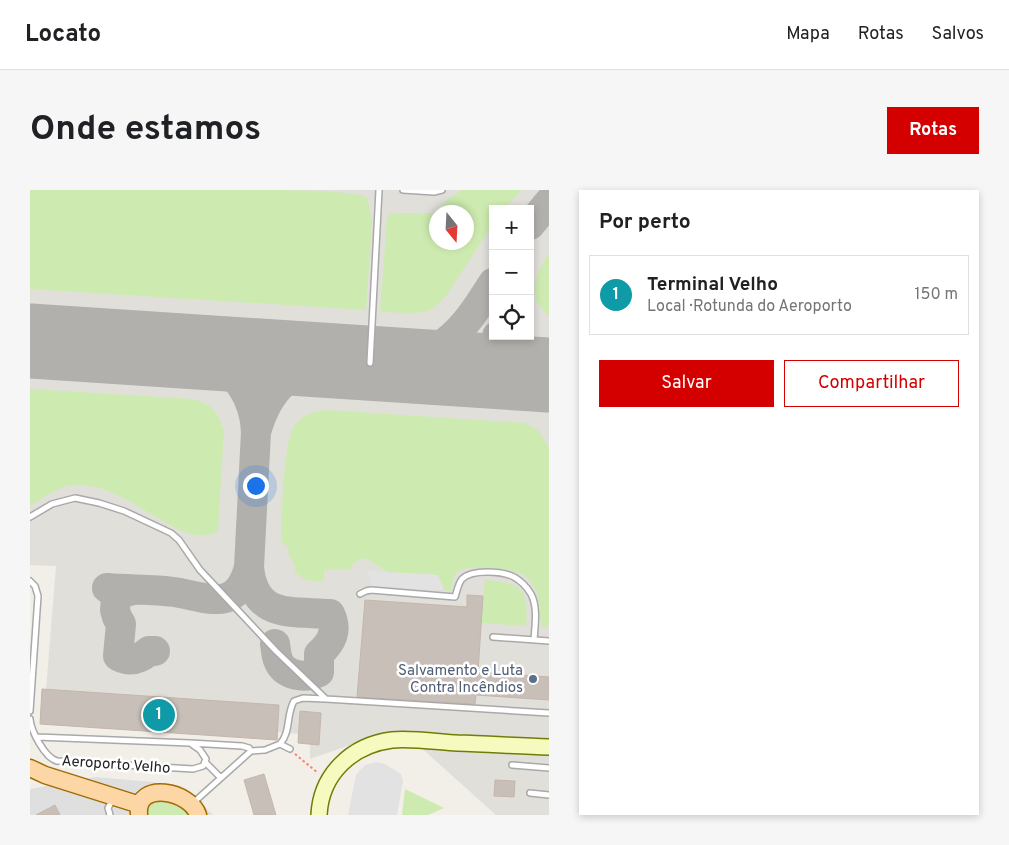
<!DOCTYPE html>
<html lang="pt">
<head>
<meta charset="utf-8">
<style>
  body { margin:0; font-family:Overpass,sans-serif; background:#f6f6f6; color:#202124 }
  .controls { position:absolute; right:15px; top:15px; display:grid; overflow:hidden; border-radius:0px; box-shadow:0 2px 8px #0003 }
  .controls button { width:45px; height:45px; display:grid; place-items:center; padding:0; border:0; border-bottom:1px solid #e0e0e0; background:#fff; color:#202124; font:25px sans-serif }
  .compass { position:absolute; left:399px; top:15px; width:45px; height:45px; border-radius:50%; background:#fff; box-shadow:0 2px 8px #0003; rotate:162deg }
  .you { position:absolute; left:225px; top:295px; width:18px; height:18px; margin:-12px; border:4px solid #fff; border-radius:50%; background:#1a73e8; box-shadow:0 0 0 8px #1a73e833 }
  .badge { display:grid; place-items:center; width:32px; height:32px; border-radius:50%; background:#d40000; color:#fff; font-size:16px; font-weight:700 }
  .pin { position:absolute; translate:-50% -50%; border:2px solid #fff; box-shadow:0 1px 5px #0006 }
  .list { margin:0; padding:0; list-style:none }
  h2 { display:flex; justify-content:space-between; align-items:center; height:65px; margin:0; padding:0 20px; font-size:21px }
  h2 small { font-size:16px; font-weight:400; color:#757577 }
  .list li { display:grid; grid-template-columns:32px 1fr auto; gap:15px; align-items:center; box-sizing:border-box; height:80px; margin:0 10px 10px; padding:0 10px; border:1px solid #e0e0e0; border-radius:0px }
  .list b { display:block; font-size:19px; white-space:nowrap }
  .list p { margin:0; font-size:16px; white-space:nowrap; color:#757577 }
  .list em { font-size:16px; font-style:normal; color:#757577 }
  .actions { display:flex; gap:10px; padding:15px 20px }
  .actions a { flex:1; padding:11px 0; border:1px solid #d40000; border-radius:0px; text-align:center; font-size:18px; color:#d40000 }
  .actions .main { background:#d40000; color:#fff }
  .icon { flex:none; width:28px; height:28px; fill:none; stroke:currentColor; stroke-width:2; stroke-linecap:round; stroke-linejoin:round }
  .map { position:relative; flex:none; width:519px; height:625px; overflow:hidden; border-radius:0px }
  header { display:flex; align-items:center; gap:30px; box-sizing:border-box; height:70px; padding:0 25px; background:#fff; border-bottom:1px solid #e0e0e0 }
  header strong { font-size:24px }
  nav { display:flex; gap:28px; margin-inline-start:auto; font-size:18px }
  .intro { display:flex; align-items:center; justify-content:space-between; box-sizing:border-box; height:120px; padding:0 30px }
  h1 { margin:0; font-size:35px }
  .button { padding:12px 22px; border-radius:0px; background:#d40000; color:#fff; font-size:18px; font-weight:700 }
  main { display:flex; gap:30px; padding:0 30px }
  aside { flex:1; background:#fff; border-radius:0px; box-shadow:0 2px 8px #0003 }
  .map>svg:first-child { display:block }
  .residential { fill:#e0dfdf }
  .airport { fill:#e1dfda; fill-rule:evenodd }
  .grass { fill:#cdebb0 }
  .parking { fill:#e2e2e2 }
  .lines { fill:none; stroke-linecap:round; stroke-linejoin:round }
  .taxiway { stroke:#b1b0ac; stroke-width:30 }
  .runway { stroke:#b1b0ac; stroke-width:75 }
  .building { fill:#c7bfb8; stroke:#c4b6ab }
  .lane-casing { stroke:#a9a9a9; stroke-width:8 }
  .secondary-casing { stroke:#707d05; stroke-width:18 }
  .primary-casing { stroke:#a06b00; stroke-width:19 }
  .path { stroke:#fa8072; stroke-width:2; stroke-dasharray:2.5 2.5; stroke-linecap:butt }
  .lane { stroke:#fff; stroke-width:5 }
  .secondary { stroke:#f7fabf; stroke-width:15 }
  .primary { stroke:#fcd6a4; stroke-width:16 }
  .service-dot { fill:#5c6f8a; stroke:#fff; stroke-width:2 }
  .labels { text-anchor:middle; stroke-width:5; stroke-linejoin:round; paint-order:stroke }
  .service-label { font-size:15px; fill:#4e5e75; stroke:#fff; text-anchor:end }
  .street-label { font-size:15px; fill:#222; stroke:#fff }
</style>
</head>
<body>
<header>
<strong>Locato</strong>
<nav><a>Mapa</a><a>Rotas</a><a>Salvos</a></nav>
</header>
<div class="intro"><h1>Onde estamos</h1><a class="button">Rotas</a></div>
<main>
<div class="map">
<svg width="519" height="625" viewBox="0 0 519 625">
  <rect width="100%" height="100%" fill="#f2efe9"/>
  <path class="residential" d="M65,587L122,592L158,601L183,625H0V599Z"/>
  <path class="airport" d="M0,0H519V549L360,541L280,569V554L268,553V544L247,542V550L10,534L12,499H16L26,376L0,375ZM463,19H500V146H463ZM407,22H437V52H407Z
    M388,555L519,563V625H466Z"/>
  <path class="grass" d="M0,0H256L297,1L332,5L336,7L338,11L342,31L336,120L0,99Z
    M431,0H491L474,19H463V34L416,106L405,117L395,122L382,123L350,122L357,28L360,24L365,23H406L407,52H437V22H410L413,14Z
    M519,63V126C495,108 506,83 519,63Z
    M0,199L164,209L180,216L187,224L194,240L188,340C180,348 162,346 152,341C120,327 81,292 44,295C27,297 14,307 0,316Z
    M298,220L496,233L509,241L519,258V432L516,438L512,437C508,424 512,408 503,396C500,390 495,385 489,383C477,378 437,374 427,382C423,386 422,395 421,401L414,400L408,385L357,382L336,368L323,373L321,380L295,379L293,392L276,390L264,382L266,377L258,364L259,358L251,351C252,328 253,252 264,236C273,224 284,221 298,220Z
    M455,390C492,393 499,398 496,436L451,433Z
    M375,599L414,618L398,625H372Z
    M119,611H145L163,625H115Z"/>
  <path class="parking" d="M337,381L408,385L414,400L342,396Z
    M346,572L355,574L371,584L373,591L367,625H318L326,585L335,575Z"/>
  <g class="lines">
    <path class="taxiway" d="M500,35L519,12
      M467,146C479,168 496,176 519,182
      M141,160C151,162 162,163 172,166C205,176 225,209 226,242L219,377C224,429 260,421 300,424C308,441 302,452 289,464V482C275,489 254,486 248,470C246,465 246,459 245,454
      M348,174C414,165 429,147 463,93
      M226,242C239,197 260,180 304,171
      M77,398C99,400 122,399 144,402C177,407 207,424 219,377
      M103,400L92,403L86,408L85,420L87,427L91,434L88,466C100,472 109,470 119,461H125"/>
    <path class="runway" d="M0,151L519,185"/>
  </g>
  <path class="building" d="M437,405L453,406L448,482L519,487V510L446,505L445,514L327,507L335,410L437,417Z
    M12,499L249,515L247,550L10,534Z
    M270,521L291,523L289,555L268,553Z
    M234,584L246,625H224L214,590Z
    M465,590L485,591L484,607L464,606Z
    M25,615L30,625H6Z"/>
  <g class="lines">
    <defs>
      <path id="lane" d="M373,0L404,2L412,0
        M340,173L349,0
        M0,327L22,314L45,308L69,313L94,321L141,343L149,350L170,380L246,461L296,509L519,523
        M0,391L5,396L8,406L0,521
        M330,404L336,401L341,400L425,407C427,401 428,394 432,389C442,379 472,381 484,387C491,391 497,397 501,404C508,417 505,435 504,450
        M463,447L519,451
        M0,529C1,541 15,568 27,571L163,579L173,576L176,569L170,560L160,553L7,547
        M160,553L212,556L219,558L221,561
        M250,554C261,542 256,525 264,511L273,508L295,509
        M175,572L191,588
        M482,575L519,578
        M500,603L519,605
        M163,613L221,561L235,560L250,554L260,559
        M80,625L78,618L83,609"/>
      <path id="secondary" d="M289,625C291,584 322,555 362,550C380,548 409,552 427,553C458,554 488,556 519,557"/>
      <path id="primary" d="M0,578L15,585L110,615
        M109,624C106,590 161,601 168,625"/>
    </defs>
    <use href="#lane" class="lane-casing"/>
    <use href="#secondary" class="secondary-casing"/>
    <use href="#primary" class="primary-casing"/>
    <path class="path" d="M265,564L288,583"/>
    <use href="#lane" class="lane"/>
    <use href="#secondary" class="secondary"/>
    <use href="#primary" class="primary"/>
  </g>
  <circle class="service-dot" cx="503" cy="489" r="5"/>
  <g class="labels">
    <g class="service-label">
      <text x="493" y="485">Salvamento e Luta<tspan x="493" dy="17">Contra Incêndios</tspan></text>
    </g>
    <g class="street-label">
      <text transform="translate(86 574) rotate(4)" y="5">Aeroporto Velho</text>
    </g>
  </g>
</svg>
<div class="controls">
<button>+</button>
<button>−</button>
<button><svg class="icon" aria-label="locate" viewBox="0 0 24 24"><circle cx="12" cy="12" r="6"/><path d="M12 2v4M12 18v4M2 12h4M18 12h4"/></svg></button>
</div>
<svg class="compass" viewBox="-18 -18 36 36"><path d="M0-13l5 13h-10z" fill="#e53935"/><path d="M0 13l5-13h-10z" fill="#757577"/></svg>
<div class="you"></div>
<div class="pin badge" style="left:129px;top:525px;background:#0f9aa8">1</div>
</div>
<aside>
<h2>Por perto<small></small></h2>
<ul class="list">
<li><span class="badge" style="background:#0f9aa8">1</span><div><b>Terminal Velho</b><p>Local · Rotunda do Aeroporto</p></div><em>150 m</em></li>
</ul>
<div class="actions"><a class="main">Salvar</a><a>Compartilhar</a></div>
</aside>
</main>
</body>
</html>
